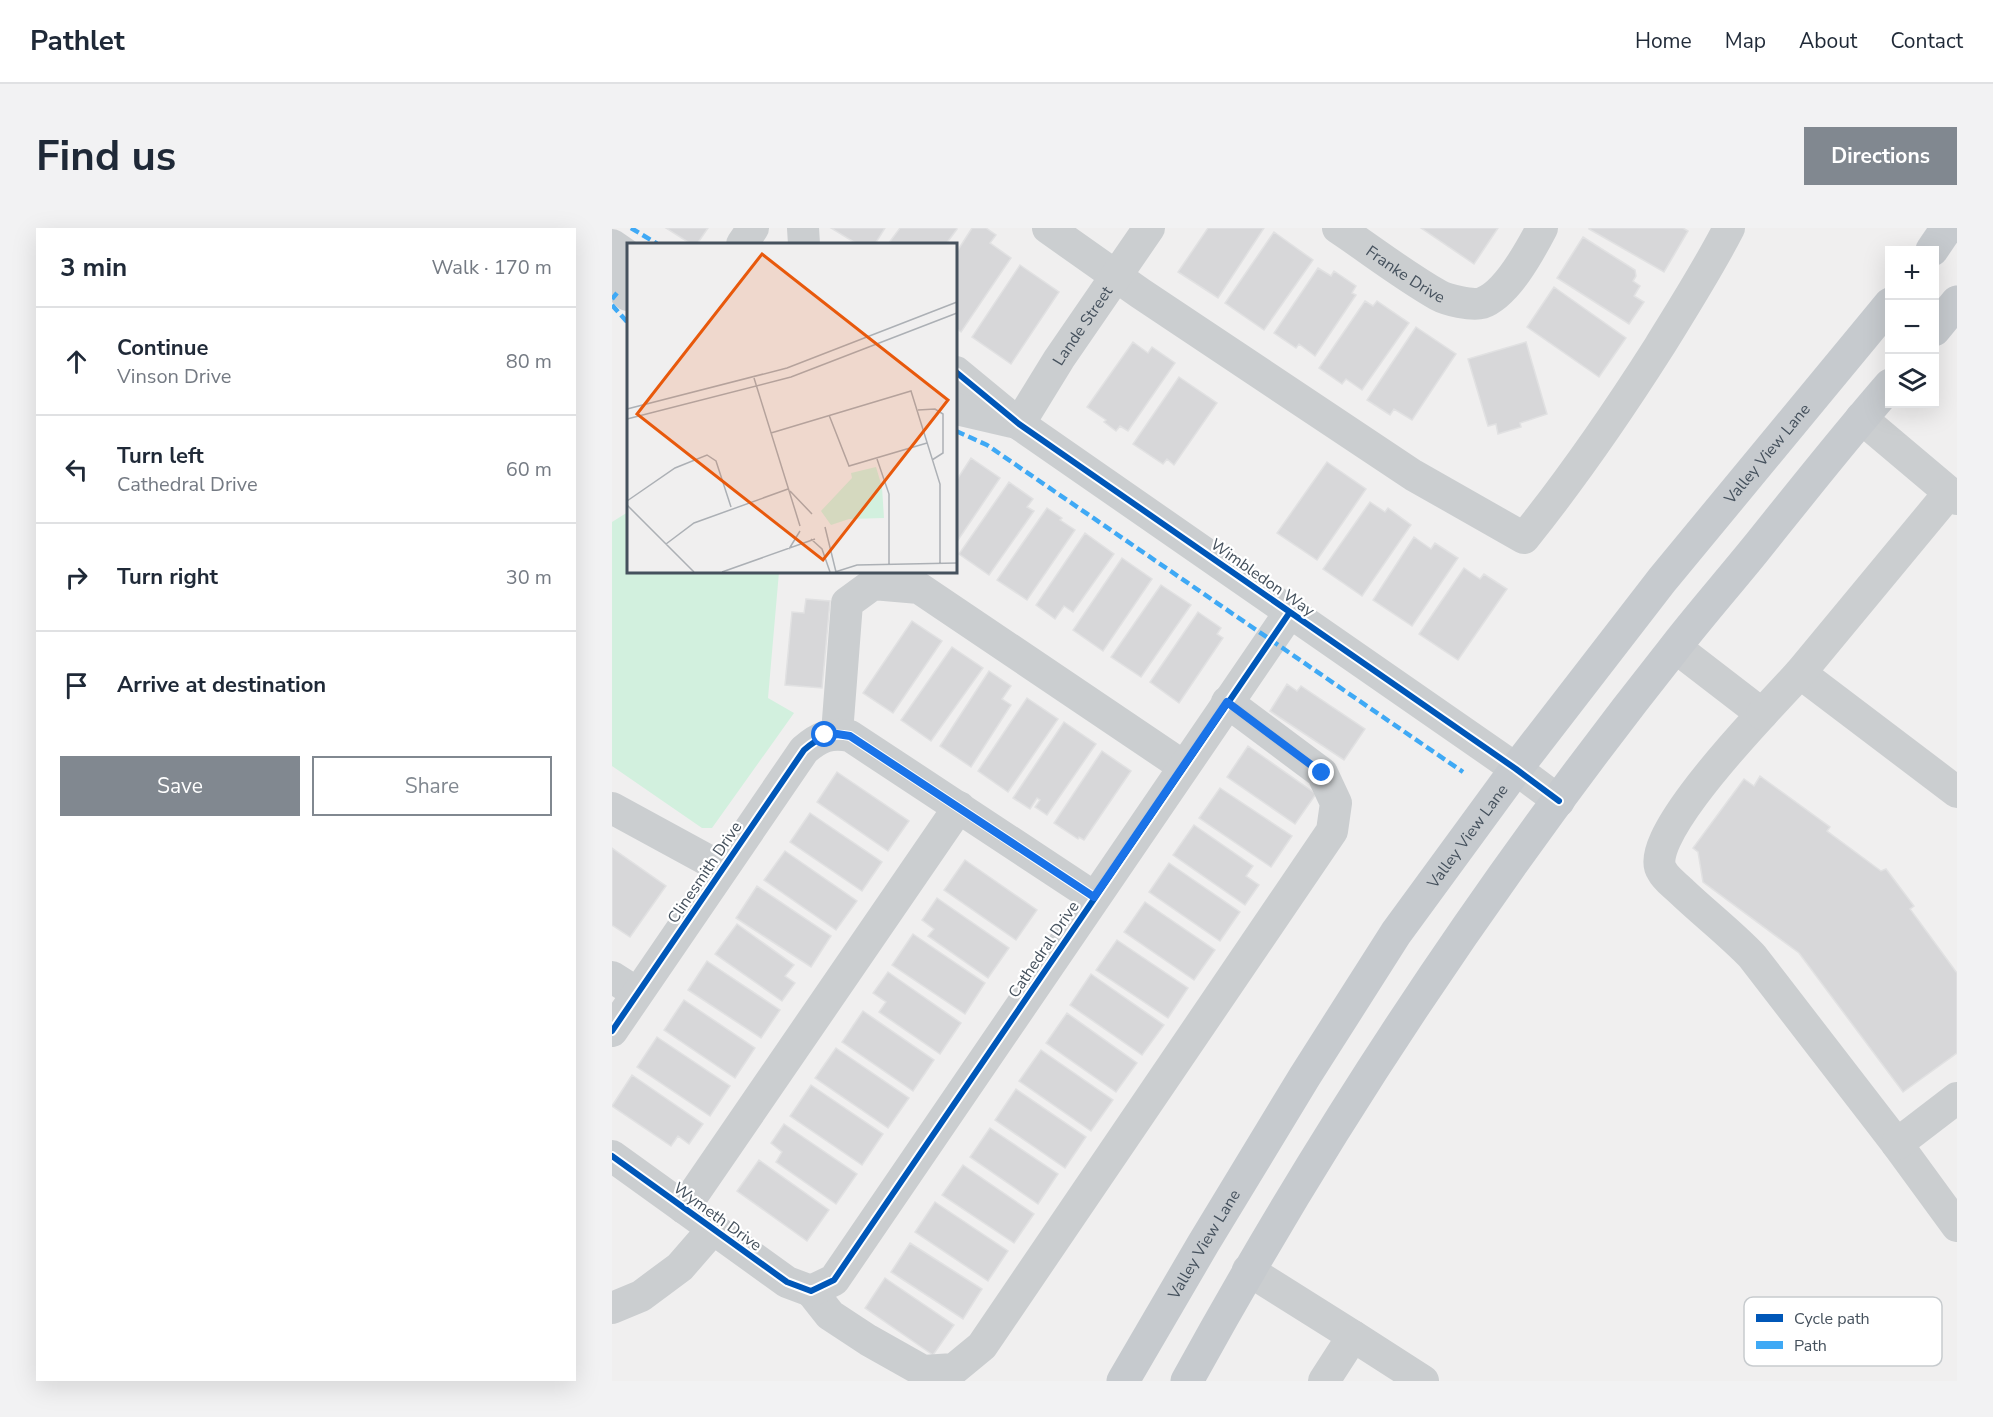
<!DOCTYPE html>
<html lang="en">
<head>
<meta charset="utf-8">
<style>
  body { margin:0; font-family:"Nunito Sans",sans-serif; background:#f2f2f3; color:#1f2937 }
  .controls { position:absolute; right:18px; top:18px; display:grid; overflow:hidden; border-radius:0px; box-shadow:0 6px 24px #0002 }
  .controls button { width:54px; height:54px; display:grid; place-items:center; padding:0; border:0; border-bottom:2px solid #e0e1e3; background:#fff; color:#1f2937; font:30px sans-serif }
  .stop { position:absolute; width:18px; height:18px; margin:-14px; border:4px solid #1a73e8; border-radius:50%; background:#fff }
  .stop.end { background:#1a73e8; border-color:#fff; box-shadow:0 2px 6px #0008 }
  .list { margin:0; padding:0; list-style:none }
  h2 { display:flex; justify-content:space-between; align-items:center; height:78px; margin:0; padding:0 24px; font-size:26px }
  h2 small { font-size:20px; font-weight:400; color:#747a83 }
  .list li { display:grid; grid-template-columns:39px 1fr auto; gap:18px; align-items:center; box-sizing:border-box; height:108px; padding:0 24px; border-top:2px solid #e0e1e3 }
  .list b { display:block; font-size:22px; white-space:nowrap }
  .list p { margin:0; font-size:20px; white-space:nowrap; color:#747a83 }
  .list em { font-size:20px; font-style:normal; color:#747a83 }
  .actions { display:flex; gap:12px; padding:18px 24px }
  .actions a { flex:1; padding:14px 0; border:2px solid #818890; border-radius:0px; text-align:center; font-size:21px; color:#818890 }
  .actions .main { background:#818890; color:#fff }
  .icon { flex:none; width:33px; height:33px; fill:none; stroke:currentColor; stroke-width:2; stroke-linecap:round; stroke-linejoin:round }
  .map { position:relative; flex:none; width:1345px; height:1153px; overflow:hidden; border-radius:0px }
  header { display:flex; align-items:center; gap:36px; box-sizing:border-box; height:84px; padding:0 30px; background:#fff; border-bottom:2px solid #e0e1e3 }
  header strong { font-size:28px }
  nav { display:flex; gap:33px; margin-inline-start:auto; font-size:21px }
  .intro { display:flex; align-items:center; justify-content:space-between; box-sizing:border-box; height:144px; padding:0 36px }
  h1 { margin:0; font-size:42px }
  .button { padding:15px 27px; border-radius:0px; background:#818890; color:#fff; font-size:21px; font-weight:700 }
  main { display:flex; gap:36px; padding:0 36px }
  aside { flex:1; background:#fff; border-radius:0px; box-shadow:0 6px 24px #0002 }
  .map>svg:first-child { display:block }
  .green { fill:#d2f0de }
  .building { fill:#d7d7d9; stroke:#e1e1e2; stroke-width:1.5 }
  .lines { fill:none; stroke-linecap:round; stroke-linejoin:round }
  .minor { stroke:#cbced0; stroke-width:32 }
  .major { stroke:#c6cace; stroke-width:33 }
  .quiet { stroke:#3fa9f5; stroke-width:4.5; stroke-dasharray:9 4.5; stroke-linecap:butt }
  .cycleway-casing { stroke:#fff; stroke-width:10 }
  .cycleway { stroke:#0057b8; stroke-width:6 }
  .route { stroke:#1a73e8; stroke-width:8 }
  .labels { text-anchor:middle; stroke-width:4.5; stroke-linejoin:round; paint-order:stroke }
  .street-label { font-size:16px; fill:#45515d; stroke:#fff }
  .inset-road { fill:none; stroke:#acb0b5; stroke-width:1.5 }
  .view { fill:#e8590c; fill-opacity:0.15; stroke:#e8590c; stroke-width:3 }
  .inset-edge { fill:none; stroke:#45515d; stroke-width:3 }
  .key { fill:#fff; stroke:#c7cbce; stroke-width:1.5 }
  .key-label { font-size:16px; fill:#45515d }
</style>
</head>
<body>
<header>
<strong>Pathlet</strong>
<nav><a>Home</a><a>Map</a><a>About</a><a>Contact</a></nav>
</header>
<div class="intro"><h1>Find us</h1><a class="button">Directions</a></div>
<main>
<aside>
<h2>3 min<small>Walk · 170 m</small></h2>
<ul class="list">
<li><svg class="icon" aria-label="ahead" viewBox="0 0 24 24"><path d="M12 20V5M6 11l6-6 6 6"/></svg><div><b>Continue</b><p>Vinson Drive</p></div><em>80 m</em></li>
<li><svg class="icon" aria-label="left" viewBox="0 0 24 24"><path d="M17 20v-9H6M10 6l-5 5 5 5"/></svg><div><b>Turn left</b><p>Cathedral Drive</p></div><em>60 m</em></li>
<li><svg class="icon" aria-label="right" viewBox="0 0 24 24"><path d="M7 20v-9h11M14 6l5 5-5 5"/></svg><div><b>Turn right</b></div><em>30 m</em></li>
<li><svg class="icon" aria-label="arrive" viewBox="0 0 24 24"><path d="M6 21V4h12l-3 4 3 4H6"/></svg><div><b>Arrive at destination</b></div></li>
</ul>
<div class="actions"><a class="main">Save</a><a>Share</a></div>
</aside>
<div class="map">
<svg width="1345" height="1153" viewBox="0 0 1345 1153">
  <rect width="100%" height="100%" fill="#f0efef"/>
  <path class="green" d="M16,284V344H167L156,470L182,485L100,600H90L0,538V294Z"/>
  <path class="building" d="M54,0H96L85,16H79Z
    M219,0H273L263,16H245Z
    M288,0H344L345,1L334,16H276Z
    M360,0H374L384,7L378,15L399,30L349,104L344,100V25Z
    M596,0H652L606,70L566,44Z
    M809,0H886L862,36Z
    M977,0H1071L1076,3L1052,44L977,1Z
    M662,4L701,32L652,102L613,75Z
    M971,9L1023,42L1024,48L1021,53L1028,58L1022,68L1032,74L1017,96L945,50Z
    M408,37L447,64L399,136L360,109Z
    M706,40L719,48L722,43L744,58L740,65L744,67L703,128L687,116L684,120L662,105Z
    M942,59L1014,110L987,149L915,99Z
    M753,73L761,78L765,73L797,95L750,162L734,151L730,156L707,140Z
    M804,99L844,126L800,192L782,181L778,187L755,172Z
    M521,114L536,125L540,119L563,135L516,203L508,198L504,203L492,194L494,192L475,179Z
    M914,114L935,186L908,195L909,199L886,206L884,196L876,198L856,131Z
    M567,149L605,175L562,237L555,231L551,236L521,216Z
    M359,230L388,250L344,315V253Z
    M715,234L754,261L705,332L665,305Z
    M397,254L421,271L415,279L422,283L377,347L347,326Z
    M758,274L773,284L776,280L799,297L750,368L711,341Z
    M435,280L450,290L448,292L463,302L415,372L385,352Z
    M473,305L502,326L461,384L452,378L443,391L424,377Z
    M802,309L819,321L823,315L846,330L800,398L761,372Z
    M510,330L540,351L491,423L461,402Z
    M852,340L868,351L872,346L895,361L846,432L807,406Z
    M549,357L579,377L529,449L499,429Z
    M194,371L218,373L210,460L173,457L180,384L192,385Z
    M586,384L609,400L605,406L611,410L567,475L538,454Z
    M300,393L330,413L281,485L251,465Z
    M340,419L371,440L319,513L289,492Z
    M377,443L399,458L390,471L399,477L359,539L328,518Z
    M675,456L685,463L689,458L753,501L732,532L658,483Z
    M415,470L446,491L396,564L366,543Z
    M452,494L484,516L435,587L423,579L428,572L425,570L418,581L401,570Z
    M636,518L704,566L683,596L615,549Z
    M490,523L519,543L472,612L467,609L466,611L442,595Z
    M225,544L297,593L276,623L205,574Z
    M1148,548L1218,599L1215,603L1269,643L1274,641L1302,678L1298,681L1345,745V825L1291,864L1187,725L1091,654L1086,624L1081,620L1132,551L1142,558Z
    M608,560L680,608L659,639L587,590Z
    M198,585L270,634L250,663L178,614Z
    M582,597L641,638L634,648L647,657L633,677L561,627Z
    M0,620L54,658L18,709L0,697Z
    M173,623L245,673L224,702L152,652Z
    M353,632L425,682L404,712L332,662Z
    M557,635L628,684L608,713L537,664Z
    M145,658L219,708L199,739L124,690Z
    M325,670L397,720L376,750L316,708L322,701L310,692Z
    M533,674L603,722L582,752L512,704Z
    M125,696L182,737L173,748L183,755L170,773L103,726Z
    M301,706L373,755L353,786L280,737Z
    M505,712L576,760L556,790L484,742Z
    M95,733L168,782L149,810L76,762Z
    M276,744L349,795L328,826L267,784L274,774L261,765Z
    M479,746L552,797L530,827L458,777Z
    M72,772L143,820L123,850L52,802Z
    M251,783L322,832L301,863L230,814Z
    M455,785L525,835L504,864L434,815Z
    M45,809L118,858L98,888L25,839Z
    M224,820L297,870L276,900L203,850Z
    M429,822L501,872L479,903L407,853Z
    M20,847L91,896L77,916L66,908L59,918L0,878Z
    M199,857L271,906L250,937L178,888Z
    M404,861L474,909L453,940L383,892Z
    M172,896L245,946L224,976L164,934L170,924L159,915Z
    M378,900L446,946L426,976L358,929Z
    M147,932L217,982L195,1013L125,963Z
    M351,937L422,986L402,1015L330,967Z
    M323,974L396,1023L376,1053L303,1004Z
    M298,1015L370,1061L351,1091L279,1044Z
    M273,1050L342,1097L321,1127L253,1080Z"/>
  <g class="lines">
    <g class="minor">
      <path d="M191,0L192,16"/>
      <path d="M436,0L528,65L801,247L912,310C961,249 1005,185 1047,119C1071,80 1096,41 1117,0"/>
      <path id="s1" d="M726,0C759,22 791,47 826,67C835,72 860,78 870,75C895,66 918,23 930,0"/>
      <path d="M130,16L141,0"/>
      <path d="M0,17L16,28"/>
      <path d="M0,52L16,67"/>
      <path d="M344,144L407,196L904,541L947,573"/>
      <path d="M344,181L400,194"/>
      <path d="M1249,190L1345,271"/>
      <path id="s2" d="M407,196L447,131L537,0"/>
      <path d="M1063,419L1150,486C1129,509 1030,615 1050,643C1054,651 1063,657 1069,663C1092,685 1118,705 1140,728L1285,916L1345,998"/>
      <path d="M1188,445L1345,564"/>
      <path d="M1150,486L1188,445L1337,265"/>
      <path d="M225,505L235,375L261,356L307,360L571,538"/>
      <path d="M0,580L110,640"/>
      <path d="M0,749L25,765"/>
      <path d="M0,803L192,522C207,509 218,504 238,508L482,669"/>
      <path d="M1285,916L1345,870"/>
      <path d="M0,928L175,1054L199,1063"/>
      <path d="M72,980L347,579"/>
      <path d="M636,1042L741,1108L712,1153"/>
      <path d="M199,1063L218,1087L256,1112L311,1143L342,1141L370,1118L720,603L724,575L710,545L615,474"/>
      <path d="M199,1063L222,1052L678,384"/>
      <path d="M0,1080L29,1068L68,1039L101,1001"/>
      <path d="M741,1108L811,1153"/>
    </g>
    <g class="major">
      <path d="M1320,22L1335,0"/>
      <path d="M1322,102L1345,74"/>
      <path id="s3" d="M511,1153L591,1016L693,848L784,705L904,541L1050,352L1278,76"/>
      <path d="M575,1153C716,896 882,647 1064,418C1089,386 1116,355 1142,323C1187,267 1231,211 1278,157"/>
    </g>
    <path class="quiet" d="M19,0L44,15L43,16
      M0,71L5,65
      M0,77L16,95
      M344,203L375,217L851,544"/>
    <defs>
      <path id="cycleway" d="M344,144L407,196L904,541L947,573
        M0,803L192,522C207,509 218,504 238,508L482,669
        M0,928L175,1054L199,1063L222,1052L678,384"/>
    </defs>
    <use href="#cycleway" class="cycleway-casing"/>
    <use href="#cycleway" class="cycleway"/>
  </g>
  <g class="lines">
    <path class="route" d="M213,507L225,506L238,508L482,669L615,474L710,545"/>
  </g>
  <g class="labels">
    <g class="street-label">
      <text dy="6" stroke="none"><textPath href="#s1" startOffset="82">Franke Drive</textPath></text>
      <text dy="6" stroke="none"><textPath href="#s2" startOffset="117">Lande Street</textPath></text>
      <text dy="6" stroke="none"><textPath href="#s3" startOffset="1131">Valley View Lane</textPath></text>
      <text transform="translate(651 349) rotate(35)" y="6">Wimbledon Way</text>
      <text dy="6" stroke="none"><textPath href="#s3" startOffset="645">Valley View Lane</textPath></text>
      <text transform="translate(92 644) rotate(-56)" y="6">Clinesmith Drive</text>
      <text transform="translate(431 721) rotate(-56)" y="6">Cathedral Drive</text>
      <text transform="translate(106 988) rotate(36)" y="6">Wymeth Drive</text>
      <text dy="6" stroke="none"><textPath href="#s3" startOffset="159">Valley View Lane</textPath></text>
    </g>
  </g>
  <g transform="translate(15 15)">
    <rect width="330" height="330" fill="#f0efef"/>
    <path d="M249,224L255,244L257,275L222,276L204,282L194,268L225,235L224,230Z" fill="#d2f0de"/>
    <path class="inset-road" d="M127,135L173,283M0,166L160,125L330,59M291,167L308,166L316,171V210L305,217M202,172L222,223L300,200M0,176L164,134L330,70M144,190L284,148L313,241V320M250,216L262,251V321M163,248L185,271M0,258L48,225L80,212L89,218L104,264M0,262L67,329M198,284L209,329M184,296L195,306L203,329M39,301L67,280L161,246M162,306L173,288M95,329L188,296M208,329L230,322L330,320"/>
    <path class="view" d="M135,11L321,157L196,317L10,171Z"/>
    <rect width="330" height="330" class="inset-edge"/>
  </g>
  <rect x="1132" y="1069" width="198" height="69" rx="9" class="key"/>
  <rect x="1144" y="1086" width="27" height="8" fill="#0057b8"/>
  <rect x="1144" y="1113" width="27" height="8" fill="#3fa9f5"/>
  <g class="key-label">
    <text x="1182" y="1096">Cycle path</text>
    <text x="1182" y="1123">Path</text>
  </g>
</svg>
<div class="controls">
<button>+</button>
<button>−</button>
<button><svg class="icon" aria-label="layers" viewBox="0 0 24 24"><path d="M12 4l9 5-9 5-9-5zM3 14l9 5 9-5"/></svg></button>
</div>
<div class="stop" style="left:213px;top:507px"></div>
<div class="stop end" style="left:710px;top:545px"></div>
</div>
</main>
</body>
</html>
